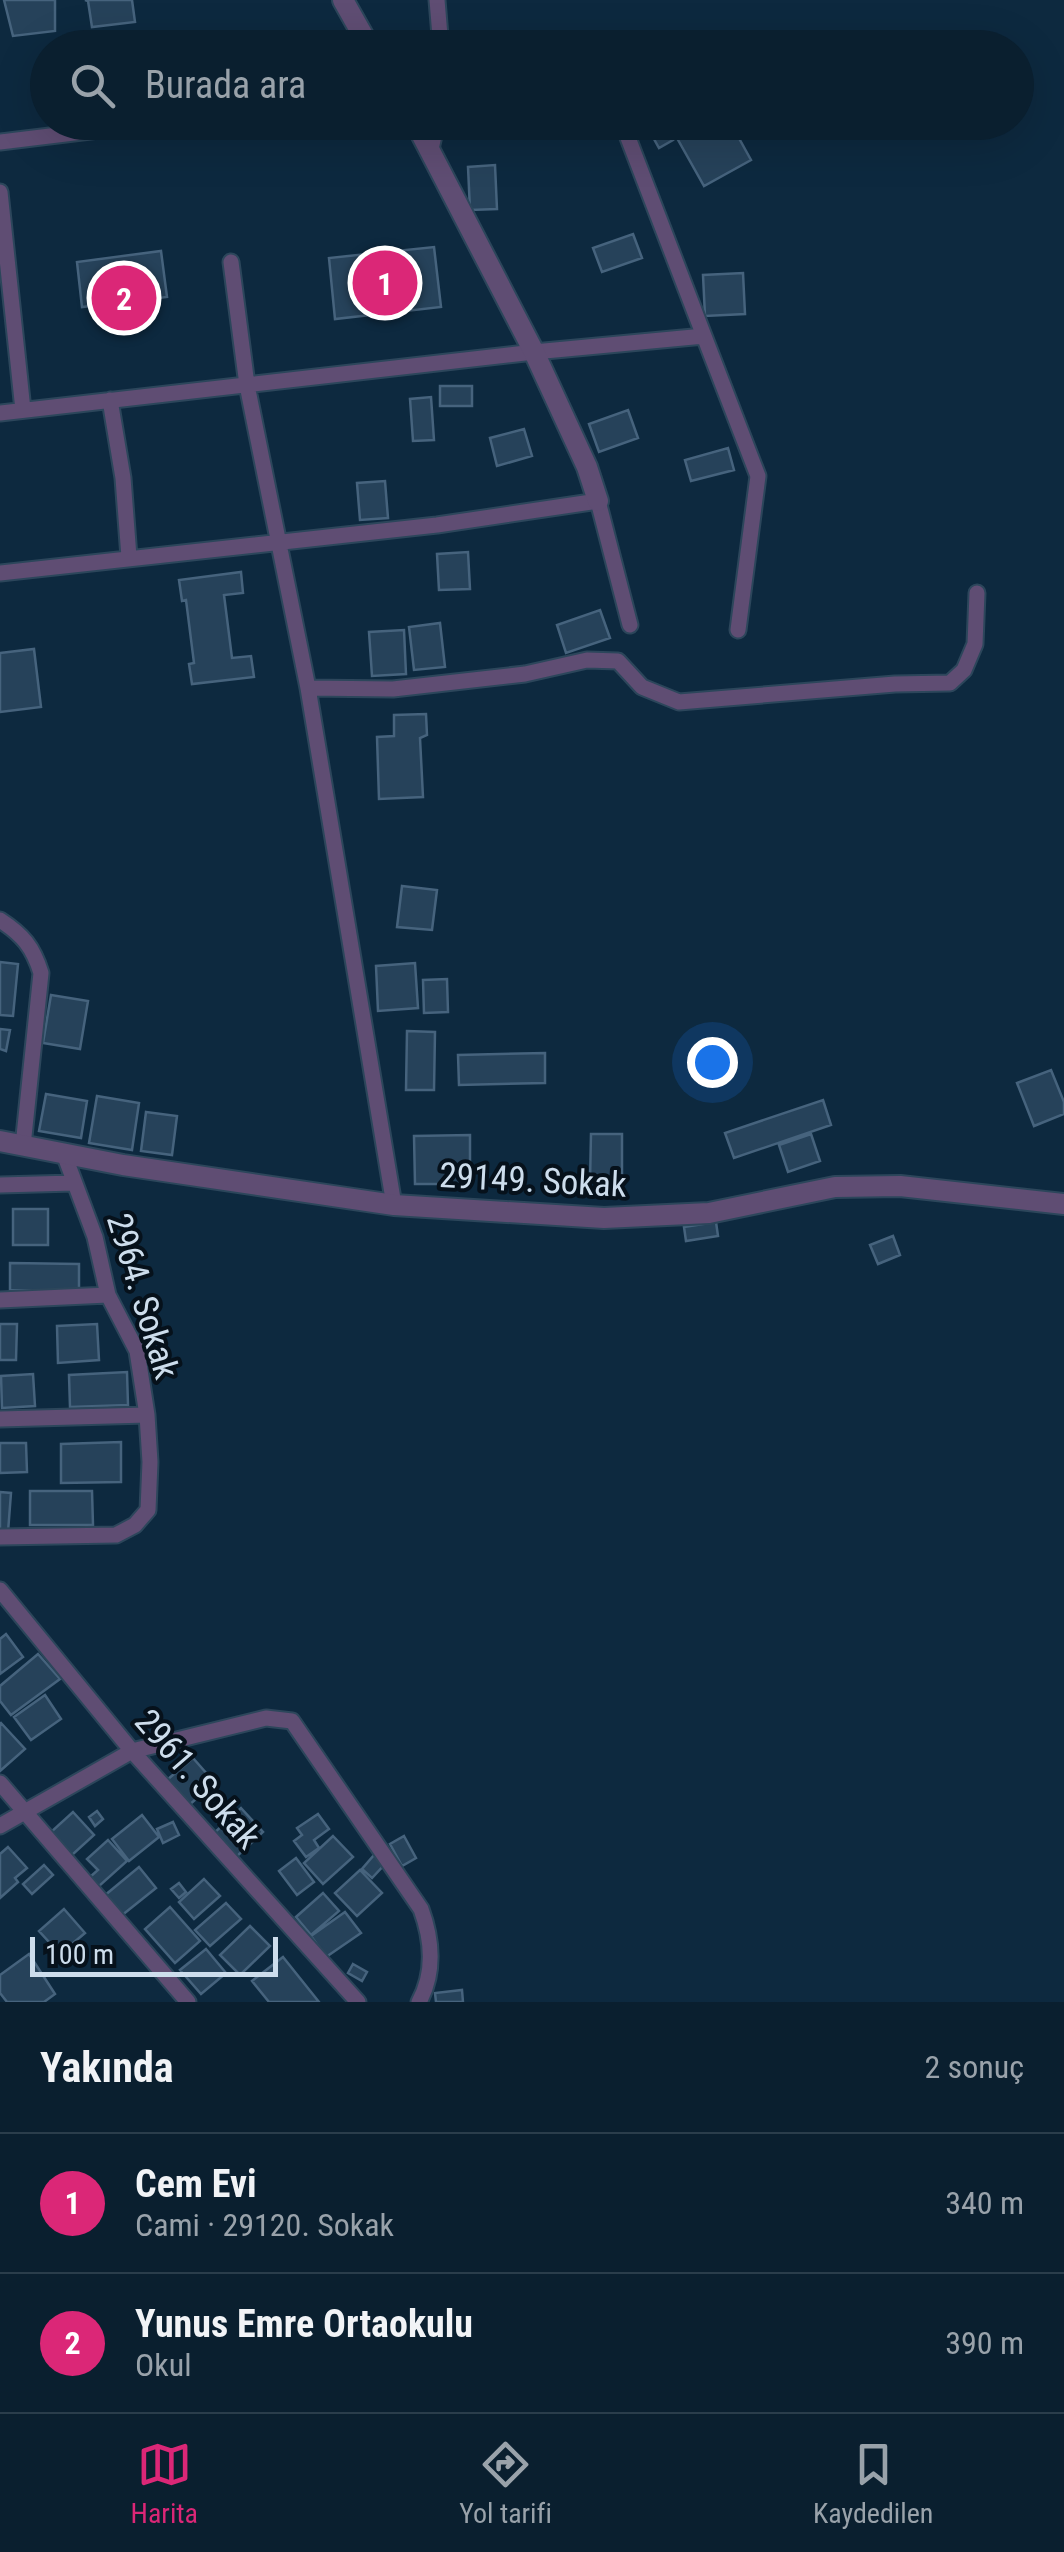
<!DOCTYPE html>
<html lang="tr">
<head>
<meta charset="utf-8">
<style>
  body { margin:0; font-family:"Roboto Condensed",sans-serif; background:#132737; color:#f1f3f6 }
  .scale { position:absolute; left:30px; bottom:25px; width:248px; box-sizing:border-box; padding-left:10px; border:5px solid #cdddec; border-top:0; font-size:28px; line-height:35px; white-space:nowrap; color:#cdddec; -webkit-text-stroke:8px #06111b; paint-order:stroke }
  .you { position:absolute; left:712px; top:1062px; width:35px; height:35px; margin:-25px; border:8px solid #fff; border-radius:50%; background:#1a73e8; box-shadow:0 0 0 15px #1a73e833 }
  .badge { display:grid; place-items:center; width:65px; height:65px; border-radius:50%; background:#db2777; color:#fff; font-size:32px; font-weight:700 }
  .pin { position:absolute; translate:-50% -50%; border:5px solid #fff; box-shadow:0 2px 10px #0006 }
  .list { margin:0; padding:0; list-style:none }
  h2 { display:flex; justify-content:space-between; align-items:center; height:130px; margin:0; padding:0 40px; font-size:42px }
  h2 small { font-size:32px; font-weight:400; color:#99a2aa }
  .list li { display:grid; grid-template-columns:65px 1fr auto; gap:30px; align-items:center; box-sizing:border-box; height:140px; padding:0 40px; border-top:2px solid #2a3d4b }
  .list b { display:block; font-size:38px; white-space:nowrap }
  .list p { margin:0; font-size:32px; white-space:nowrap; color:#99a2aa }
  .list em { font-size:32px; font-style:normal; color:#99a2aa }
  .icon { flex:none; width:55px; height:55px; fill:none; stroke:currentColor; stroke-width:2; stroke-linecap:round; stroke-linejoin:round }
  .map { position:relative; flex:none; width:1064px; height:2002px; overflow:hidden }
  .search { position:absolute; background:#0a1f2f; box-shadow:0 10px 40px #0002; left:30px; right:30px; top:30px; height:110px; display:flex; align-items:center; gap:25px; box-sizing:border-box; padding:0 35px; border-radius:55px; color:#99a2aa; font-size:38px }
  .sheet { height:410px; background:#0a1f2f }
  nav { display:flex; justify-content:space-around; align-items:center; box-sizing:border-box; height:140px; border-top:2px solid #2a3d4b; background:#0a1f2f; font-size:28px; color:#99a2aa }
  nav a { display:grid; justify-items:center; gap:5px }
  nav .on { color:#db2777 }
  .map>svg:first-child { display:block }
  .building { fill:#26425a; stroke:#46637d; stroke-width:2.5 }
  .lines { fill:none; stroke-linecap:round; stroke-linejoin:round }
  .minor-casing { stroke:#2c465b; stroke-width:19 }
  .tertiary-casing { stroke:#2c465b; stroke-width:24 }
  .minor { stroke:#5f4d73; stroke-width:15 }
  .tertiary { stroke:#5f4d73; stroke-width:20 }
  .labels { text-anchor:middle; stroke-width:8; stroke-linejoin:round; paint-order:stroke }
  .street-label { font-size:35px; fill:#cdddec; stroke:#06111b }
</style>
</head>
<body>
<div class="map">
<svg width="1064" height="2002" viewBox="0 0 1064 2002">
  <rect width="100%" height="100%" fill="#0d293f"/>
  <path class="building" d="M4,0H55V31L13,36Z
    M85,0H132L135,22L92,27L88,1Z
    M48,67V111H40L36,69Z
    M664,122L673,140L659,148L649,130Z
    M668,122H730L751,160L704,186Z
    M495,165L497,209L470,210L468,167Z
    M633,234L642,258L602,272L593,248Z
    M434,247L441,307L335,319L329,258Z
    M161,251L167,297L82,307L77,262Z
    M743,273L745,314L705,316L703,275Z
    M440,386H472V406H440Z
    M431,397L434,440L413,441L410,399Z
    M628,410L638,438L599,452L589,424Z
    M524,429L532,456L497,466L490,438Z
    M728,448L734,470L691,481L685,460Z
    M385,481L388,518L360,520L357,483Z
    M468,552L470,589L439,590L437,554Z
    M241,572L243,593L224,595L232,658L251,656L254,677L192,684L189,664L194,663L186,600L182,601L179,580Z
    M600,610L610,638L566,653L557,625Z
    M440,623L445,667L414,670L409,627Z
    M404,630L406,674L372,676L369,632Z
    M34,649L41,707L0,712V653Z
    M426,714L427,735L420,738L423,797L379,799L377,737L394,736V715Z
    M402,886L437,890L432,930L397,927Z
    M0,962L18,964L13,1016L0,1015Z
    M415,963L418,1008L378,1011L376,966Z
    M447,979L448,1012L424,1013L423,980Z
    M51,995L88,1001L80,1049L43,1043Z
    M0,1029L10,1030L6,1051L0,1049Z
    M407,1031L435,1032L434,1090H406Z
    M545,1053V1083L459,1085L458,1055Z
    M1051,1070L1064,1102V1114L1034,1126L1017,1083Z
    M46,1094L87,1101L81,1138L39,1131Z
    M97,1096L139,1103L132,1150L89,1143Z
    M823,1100L831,1125L734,1158L725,1133Z
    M146,1112L177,1116L172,1155L141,1151Z
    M591,1134H622V1182H590Z
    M811,1134L820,1161L788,1172L779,1145Z
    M470,1135V1184H415L414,1136Z
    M13,1209H48V1245H13Z
    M716,1222L718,1236L686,1241L684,1227Z
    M893,1236L900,1255L878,1264L870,1245Z
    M10,1263L79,1264V1291L10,1290Z
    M0,1324H17L16,1360H0Z
    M97,1324L99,1360L58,1363L57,1326Z
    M127,1372L128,1405L70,1407L69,1375Z
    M33,1374L35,1406L2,1408L1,1376Z
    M121,1442V1482L61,1483V1444Z
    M0,1443H26L27,1472L0,1473Z
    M30,1491H92L93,1525H30Z
    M0,1492L11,1493L8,1532L0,1531Z
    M6,1634L23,1657L0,1674V1639Z
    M38,1654L60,1679L11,1715L0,1701V1686Z
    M45,1695L61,1719L31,1740L14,1717Z
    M1,1723L25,1749L0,1771V1724Z
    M193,1758L215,1783L189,1805L167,1780Z
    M241,1808L263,1832L235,1858L213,1834Z
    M97,1811L103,1819L95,1826L89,1817Z
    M73,1812L94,1835L72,1855L51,1832Z
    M318,1814L329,1829L314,1840L319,1848L306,1857L294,1841L302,1835L297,1828Z
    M142,1815L159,1837L129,1861L112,1839Z
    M173,1822L179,1835L163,1843L157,1829Z
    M333,1836L353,1857L323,1884L304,1863Z
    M404,1836L416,1858L402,1866L390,1844Z
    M108,1840L127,1861L98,1887L90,1877L98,1870L87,1859Z
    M8,1847L27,1868L15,1878L18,1882L0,1898V1854Z
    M374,1855L385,1864L372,1878L362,1869Z
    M296,1858L314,1882L297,1895L279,1871Z
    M44,1865L53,1875L32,1894L23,1884Z
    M139,1867L156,1888L121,1916L104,1896Z
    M360,1870L382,1893L357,1916L335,1893Z
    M204,1879L220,1896L194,1919L179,1902Z
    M179,1883L186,1892L179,1898L171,1889Z
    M323,1893L339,1911L311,1935L296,1917Z
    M226,1903L241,1919L210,1946L195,1930Z
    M170,1907L200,1941L175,1963L145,1929Z
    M64,1909L85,1933L60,1954L39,1931Z
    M345,1912L361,1933L326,1957L311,1936Z
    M250,1926L270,1946L240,1975L220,1955Z
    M206,1949L226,1973L201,1994L180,1970Z
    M29,1954L55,1994L44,2002H7L0,1993V1975Z
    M283,1957L319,2002H269L252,1981Z
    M353,1964L367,1972L362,1981L348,1973Z
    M462,1990L463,2002H436L435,1993Z"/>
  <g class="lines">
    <defs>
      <path id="minor" d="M437,0L441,48
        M622,122L704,336
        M0,142L164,122
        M431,149L437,122
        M0,192L23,410
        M231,262L247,385L308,688L394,1205
        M110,400L123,478L129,557
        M0,413L534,352L704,336L758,476L738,630
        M0,573L437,525L598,501L630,625
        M308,688L393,689L525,674L587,660L618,661L642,687L679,702L895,684L950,683L964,670L975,644L977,593
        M0,920C23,935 33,947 41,973L23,1146
        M0,1185L74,1183
        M0,1300L108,1295
        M0,1419L147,1415
        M0,1537L116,1535L135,1525L148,1510L150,1462L147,1415L137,1351L108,1295L95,1237L64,1154
        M0,1590L132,1751L358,2002
        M0,1783L188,2002
        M0,1826L132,1751L266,1718L292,1721L421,1909C432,1939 435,1973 419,2002"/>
      <path id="tertiary" d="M343,0L370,48
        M415,122L534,352L587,467L598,501
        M0,1141L123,1165L394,1205L604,1218L709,1213L835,1187L900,1186L1064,1204"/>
    </defs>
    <use href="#minor" class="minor-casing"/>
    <use href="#tertiary" class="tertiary-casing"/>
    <use href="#minor" class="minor"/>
    <use href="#tertiary" class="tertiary"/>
  </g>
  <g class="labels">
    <g class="street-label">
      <text transform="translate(533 1180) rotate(3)" y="12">29149. Sokak</text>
      <text transform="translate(143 1296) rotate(73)" y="12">2964. Sokak</text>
      <text transform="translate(198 1779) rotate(49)" y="12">2961. Sokak</text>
    </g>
  </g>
</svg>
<div class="scale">100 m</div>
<div class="you"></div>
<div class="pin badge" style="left:385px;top:283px">1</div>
<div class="pin badge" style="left:124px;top:298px">2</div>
<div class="search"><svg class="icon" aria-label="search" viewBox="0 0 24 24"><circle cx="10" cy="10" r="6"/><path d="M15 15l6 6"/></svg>Burada ara</div>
</div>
<section class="sheet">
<h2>Yakında<small>2 sonuç</small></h2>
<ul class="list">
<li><span class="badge">1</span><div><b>Cem Evi</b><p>Cami · 29120. Sokak</p></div><em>340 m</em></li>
<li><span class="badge">2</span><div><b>Yunus Emre Ortaokulu</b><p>Okul</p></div><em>390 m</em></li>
</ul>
</section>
<nav>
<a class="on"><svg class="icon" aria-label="map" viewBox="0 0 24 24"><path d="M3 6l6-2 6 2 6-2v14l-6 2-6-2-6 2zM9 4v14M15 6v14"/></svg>Harita</a>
<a><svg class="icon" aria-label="directions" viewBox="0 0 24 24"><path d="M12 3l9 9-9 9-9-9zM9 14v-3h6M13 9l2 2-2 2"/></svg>Yol tarifi</a>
<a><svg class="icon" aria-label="saved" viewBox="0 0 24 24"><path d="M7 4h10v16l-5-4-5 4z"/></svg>Kaydedilen</a>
</nav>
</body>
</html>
